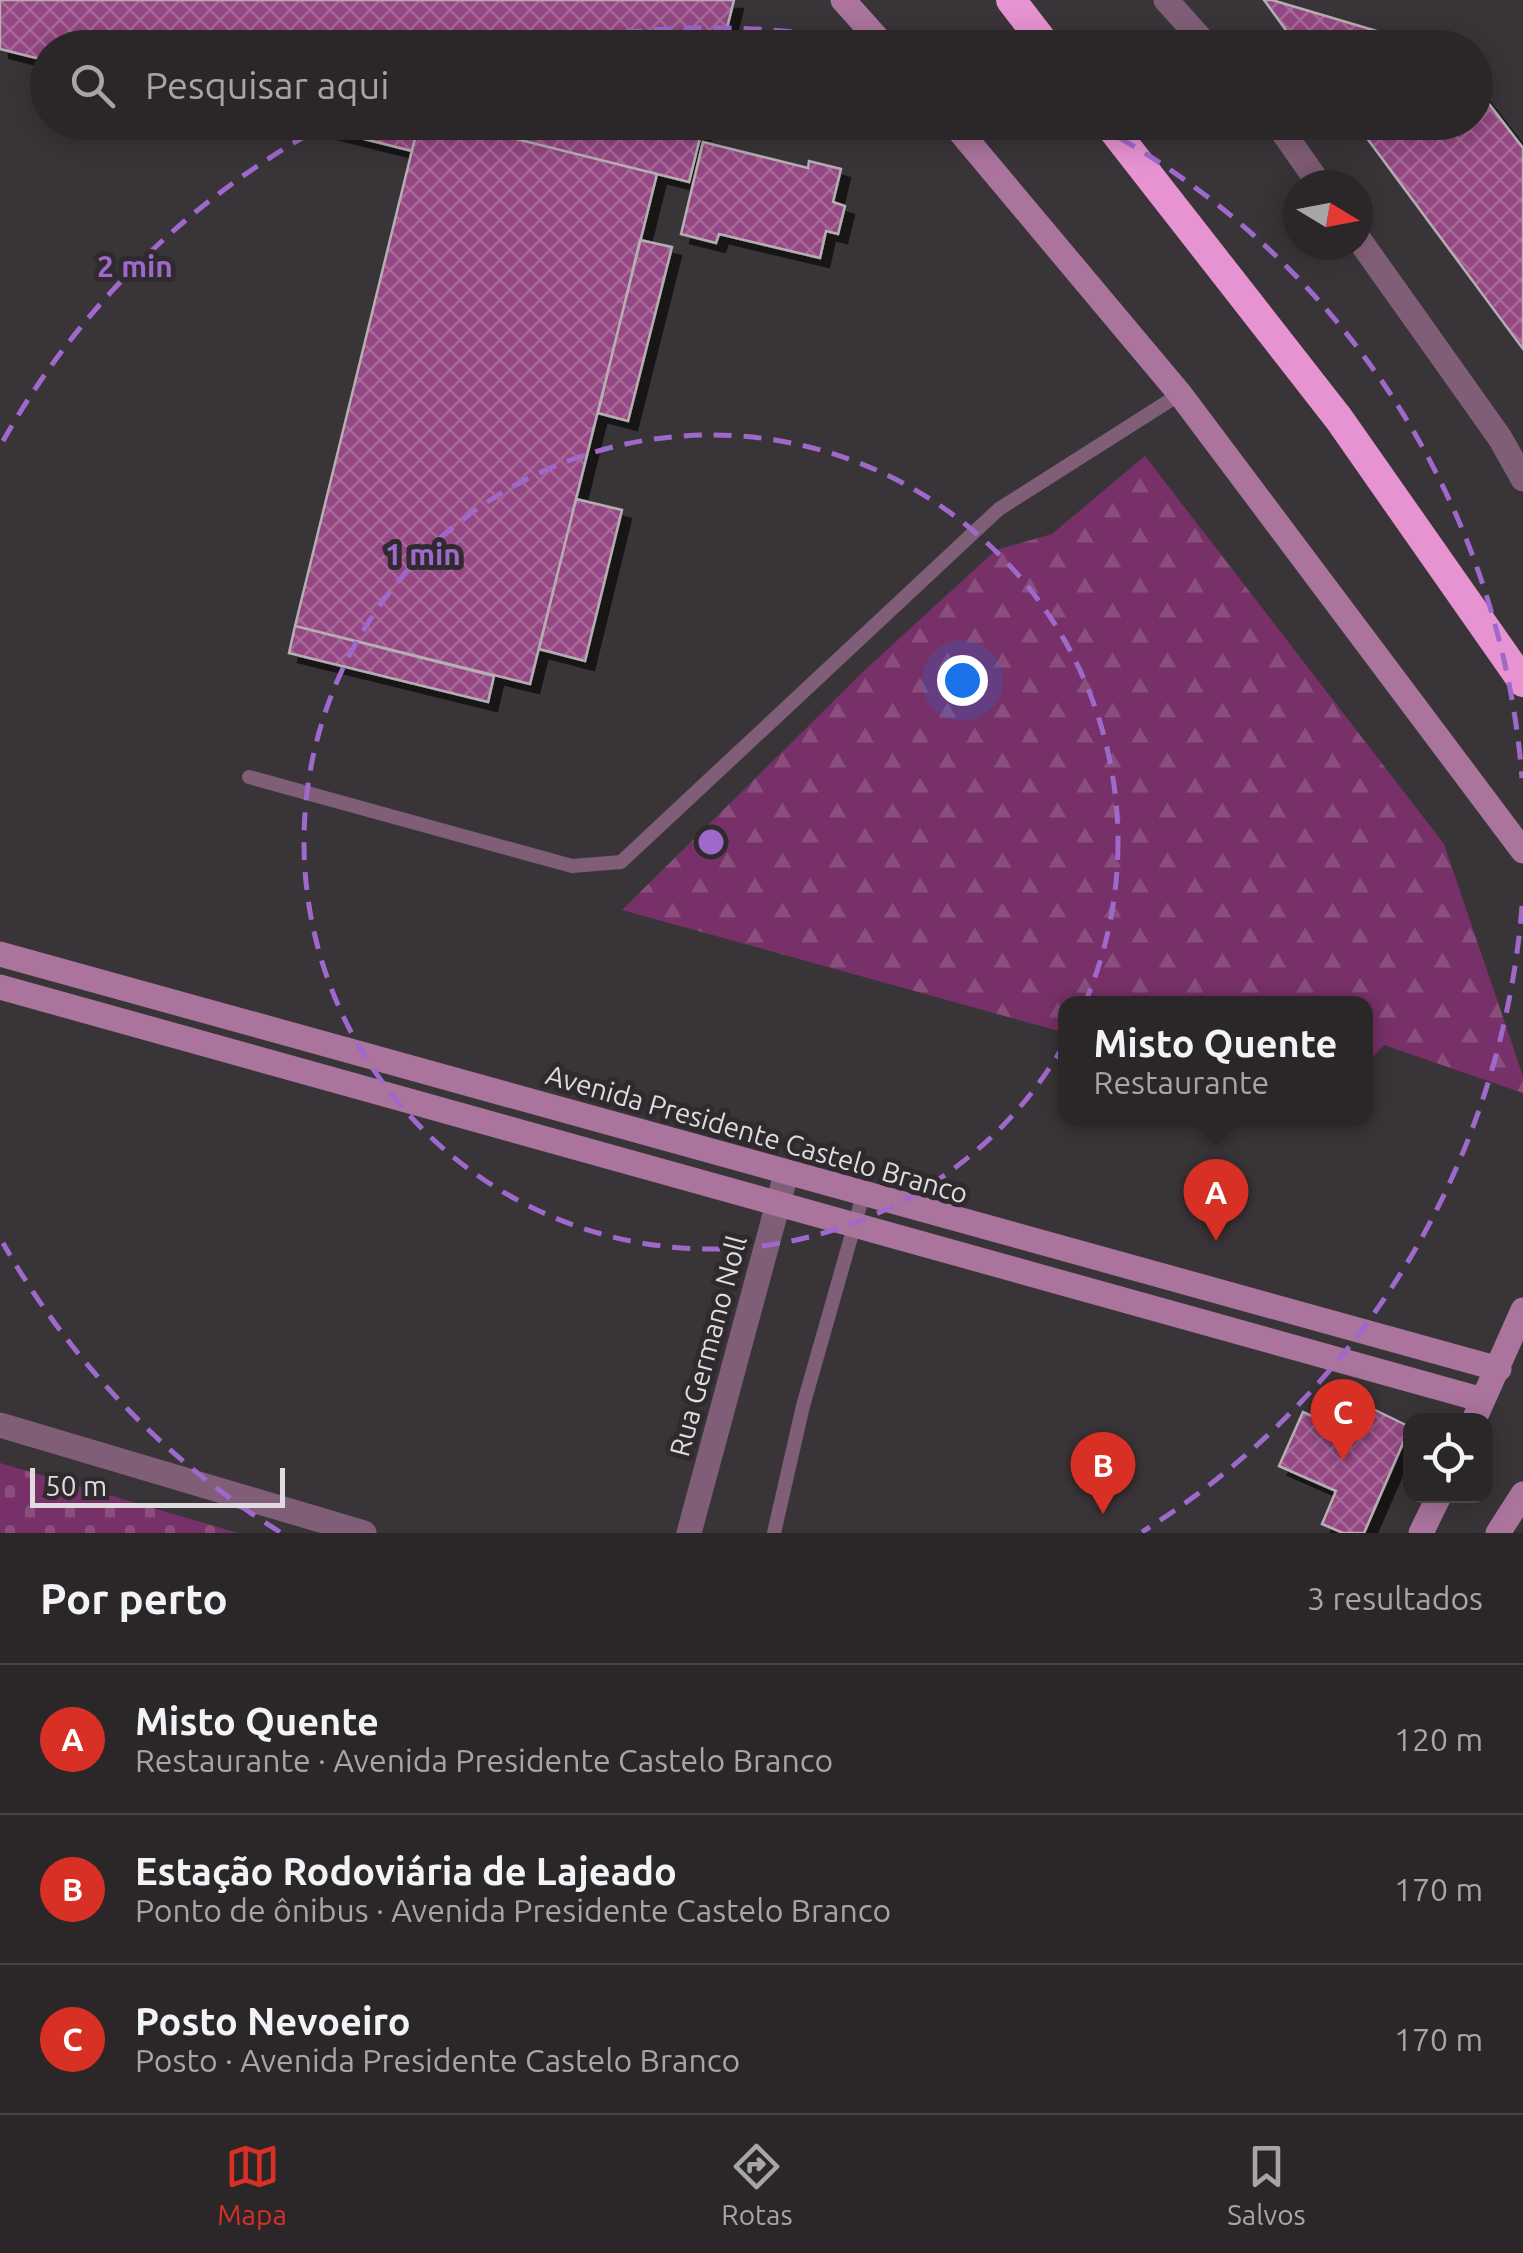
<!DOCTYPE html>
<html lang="pt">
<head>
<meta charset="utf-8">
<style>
  body { margin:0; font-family:Ubuntu,sans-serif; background:#332f31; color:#f1f3f6 }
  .controls { position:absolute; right:30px; bottom:30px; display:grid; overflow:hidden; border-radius:20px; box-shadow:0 5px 25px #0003 }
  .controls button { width:90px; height:90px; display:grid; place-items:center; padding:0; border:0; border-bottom:2px solid #474446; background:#2b2729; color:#f1f3f6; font:50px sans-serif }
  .compass { position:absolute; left:1283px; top:170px; width:90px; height:90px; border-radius:50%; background:#2b2729; box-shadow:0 5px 25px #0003; rotate:100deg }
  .scale { position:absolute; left:30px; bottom:25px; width:255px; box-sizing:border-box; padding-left:10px; border:5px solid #dfdbde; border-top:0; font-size:28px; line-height:35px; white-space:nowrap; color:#dfdbde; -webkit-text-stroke:8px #2f2a2d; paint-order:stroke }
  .you { position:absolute; left:962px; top:680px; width:35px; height:35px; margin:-25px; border:8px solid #fff; border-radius:50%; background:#1a73e8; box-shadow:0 0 0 15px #1a73e833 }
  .badge { display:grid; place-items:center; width:65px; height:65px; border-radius:50%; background:#d93025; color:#fff; font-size:32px; font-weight:700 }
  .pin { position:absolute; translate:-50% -82px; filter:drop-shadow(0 2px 5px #0008) }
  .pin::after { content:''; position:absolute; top:52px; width:35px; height:30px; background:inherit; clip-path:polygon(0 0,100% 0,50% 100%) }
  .popup { position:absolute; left:1058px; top:996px; width:315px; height:130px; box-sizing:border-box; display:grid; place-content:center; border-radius:20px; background:#2b2729; filter:drop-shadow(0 2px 8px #0005); font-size:32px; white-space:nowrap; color:#a6a5a8 }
  .popup b { font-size:38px; color:#f1f3f6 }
  .popup::after { content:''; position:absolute; left:50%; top:100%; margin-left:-20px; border:20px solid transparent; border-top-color:#2b2729 }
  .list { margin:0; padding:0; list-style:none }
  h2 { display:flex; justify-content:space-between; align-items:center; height:130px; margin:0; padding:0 40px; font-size:42px }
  h2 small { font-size:32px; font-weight:400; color:#a6a5a8 }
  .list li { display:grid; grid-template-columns:65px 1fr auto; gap:30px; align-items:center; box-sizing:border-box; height:150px; padding:0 40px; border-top:2px solid #474446 }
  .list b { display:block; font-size:38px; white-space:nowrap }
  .list p { margin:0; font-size:32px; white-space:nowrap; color:#a6a5a8 }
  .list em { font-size:32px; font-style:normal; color:#a6a5a8 }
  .icon { flex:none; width:55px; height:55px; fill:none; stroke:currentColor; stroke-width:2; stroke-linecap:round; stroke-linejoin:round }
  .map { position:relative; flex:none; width:1523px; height:1533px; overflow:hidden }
  .search { position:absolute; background:#2b2729; box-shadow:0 5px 25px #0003; left:30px; right:30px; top:30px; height:110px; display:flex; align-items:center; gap:25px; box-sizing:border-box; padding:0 35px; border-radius:55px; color:#a6a5a8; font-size:38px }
  .sheet { height:580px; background:#2b2729 }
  nav { display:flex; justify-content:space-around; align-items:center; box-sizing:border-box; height:140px; border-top:2px solid #474446; background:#2b2729; font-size:28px; color:#a6a5a8 }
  nav a { display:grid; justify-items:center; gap:5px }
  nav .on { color:#d93025 }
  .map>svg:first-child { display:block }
  .forest { fill:url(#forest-firs) }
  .cemetery { fill:url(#cemetery-stones) }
  .building { fill:url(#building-cross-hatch); stroke:#b5afb3; stroke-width:2.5; filter:url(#shadow) }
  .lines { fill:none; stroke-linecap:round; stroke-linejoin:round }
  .lane { stroke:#815e77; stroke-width:14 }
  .street { stroke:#815e77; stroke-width:25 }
  .secondary { stroke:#aa749c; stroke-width:25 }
  .highway { stroke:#e792d1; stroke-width:30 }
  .ring { fill:none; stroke:#9e69ca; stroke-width:5; stroke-dasharray:18 12 }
  .labels { text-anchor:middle; stroke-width:10; stroke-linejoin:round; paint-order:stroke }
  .street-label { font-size:28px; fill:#dfdbde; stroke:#2f2a2d }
  .centre { fill:#9e69ca; stroke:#2f2a2d; stroke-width:5 }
  .ring-label { font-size:30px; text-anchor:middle; font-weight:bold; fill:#9e69ca; stroke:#2f2a2d; stroke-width:10; stroke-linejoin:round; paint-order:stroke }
</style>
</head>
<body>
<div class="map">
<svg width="1523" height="1533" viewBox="0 0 1523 1533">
  <defs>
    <pattern id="forest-firs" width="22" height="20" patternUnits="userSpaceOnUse" patternTransform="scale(2.5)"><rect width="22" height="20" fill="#773168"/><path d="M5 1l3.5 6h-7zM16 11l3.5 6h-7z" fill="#8a4e7d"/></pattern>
    <pattern id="cemetery-stones" width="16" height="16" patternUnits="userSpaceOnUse" patternTransform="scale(2.5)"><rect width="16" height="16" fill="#773168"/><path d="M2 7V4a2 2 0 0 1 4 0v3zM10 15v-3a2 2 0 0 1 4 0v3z" fill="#8a4e7d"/></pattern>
    <pattern id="building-cross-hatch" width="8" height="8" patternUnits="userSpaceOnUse" patternTransform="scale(2.5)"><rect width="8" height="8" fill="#944782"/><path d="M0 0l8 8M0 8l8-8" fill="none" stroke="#a76a99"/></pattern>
    <filter id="shadow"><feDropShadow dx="9" dy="9" stdDeviation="0" flood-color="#0009"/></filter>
  </defs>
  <rect width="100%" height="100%" fill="#393437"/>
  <path class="forest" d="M1145,456L1444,844L1523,1076V1093L1384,1045L1366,1065V1004H1066V1033L622,910L867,668L996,550L1052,534Z"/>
  <path class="cemetery" d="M0,1463L238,1533H0Z"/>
  <path class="building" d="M0,0H734L722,48H48V61L0,49Z
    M1264,0H1272L1434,48H1299Z
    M1476,87L1523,148V349L1355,122H1476Z
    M296,122H419L412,151Z
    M419,122H448L657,174L530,684L295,626Z
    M448,122H704L689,182Z
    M703,142L808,168L809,161L841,169L833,202L845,206L838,234L826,231L820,258L719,234L716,243L681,234Z
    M640,240L672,247L628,421L598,413Z
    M576,499L622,510L585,661L539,649Z
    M295,626L494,676L488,702L289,653Z
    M1371,1408L1410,1427L1364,1533H1343L1322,1524L1336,1491L1279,1466L1303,1412L1358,1437Z"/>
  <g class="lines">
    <path class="lane" d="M249,777L572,866L621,862L999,509L1180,394
      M774,1533L803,1406L863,1195"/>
    <path class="street" d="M1166,0L1209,48
      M1276,122L1320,185
      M1358,238L1500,438L1523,479
      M0,1425L364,1533
      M689,1533L786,1174"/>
    <path class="secondary" d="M843,0L886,48
      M952,122L1180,394L1523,851
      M0,954L1499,1369
      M0,987L1483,1400
      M1474,1420L1523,1310
      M1421,1533L1439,1496
      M1498,1533L1523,1494"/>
    <path class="highway" d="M1011,0L1048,48
      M1107,122L1339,419L1523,682"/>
  </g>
  <g class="ring">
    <circle cx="711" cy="842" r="407"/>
    <path d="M1522 906A814 814 0 0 1 1142 1532M280 1532A814 814 0 0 1 3 1243M3 441A814 814 0 0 1 329 123M535 47A814 814 0 0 1 887 47M1093 123A814 814 0 0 1 1522 778"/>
  </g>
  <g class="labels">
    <g class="street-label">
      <text transform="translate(757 1134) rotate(16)" y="10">Avenida Presidente Castelo Branco</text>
      <text transform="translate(708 1346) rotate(-75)" y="10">Rua Germano Noll</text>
    </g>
  </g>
  <circle cx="711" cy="842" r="15" class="centre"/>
  <g class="ring-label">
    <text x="135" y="277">2 min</text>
    <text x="423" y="565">1 min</text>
  </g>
</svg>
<div class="controls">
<button><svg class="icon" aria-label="locate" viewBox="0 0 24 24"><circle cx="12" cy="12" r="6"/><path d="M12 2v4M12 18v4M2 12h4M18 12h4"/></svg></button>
</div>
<svg class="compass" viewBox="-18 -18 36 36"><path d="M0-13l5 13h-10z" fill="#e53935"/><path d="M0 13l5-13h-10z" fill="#a6a5a8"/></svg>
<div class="scale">50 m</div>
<div class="you"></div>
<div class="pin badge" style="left:1216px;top:1241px">A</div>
<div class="popup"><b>Misto Quente</b>Restaurante</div>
<div class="pin badge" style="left:1103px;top:1514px">B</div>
<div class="pin badge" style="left:1343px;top:1461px">C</div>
<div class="search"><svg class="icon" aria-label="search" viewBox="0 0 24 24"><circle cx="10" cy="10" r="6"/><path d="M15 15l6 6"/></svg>Pesquisar aqui</div>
</div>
<section class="sheet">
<h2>Por perto<small>3 resultados</small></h2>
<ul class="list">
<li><span class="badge">A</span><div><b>Misto Quente</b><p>Restaurante · Avenida Presidente Castelo Branco</p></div><em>120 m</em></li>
<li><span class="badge">B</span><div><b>Estação Rodoviária de Lajeado</b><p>Ponto de ônibus · Avenida Presidente Castelo Branco</p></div><em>170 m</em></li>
<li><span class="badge">C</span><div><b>Posto Nevoeiro</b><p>Posto · Avenida Presidente Castelo Branco</p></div><em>170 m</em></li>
</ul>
</section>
<nav>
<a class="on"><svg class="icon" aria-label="map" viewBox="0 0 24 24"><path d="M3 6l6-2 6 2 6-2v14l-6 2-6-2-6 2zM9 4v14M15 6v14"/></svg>Mapa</a>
<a><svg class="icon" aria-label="directions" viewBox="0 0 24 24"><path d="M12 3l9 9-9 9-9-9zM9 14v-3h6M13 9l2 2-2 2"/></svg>Rotas</a>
<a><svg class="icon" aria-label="saved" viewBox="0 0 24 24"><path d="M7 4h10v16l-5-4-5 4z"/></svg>Salvos</a>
</nav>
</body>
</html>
